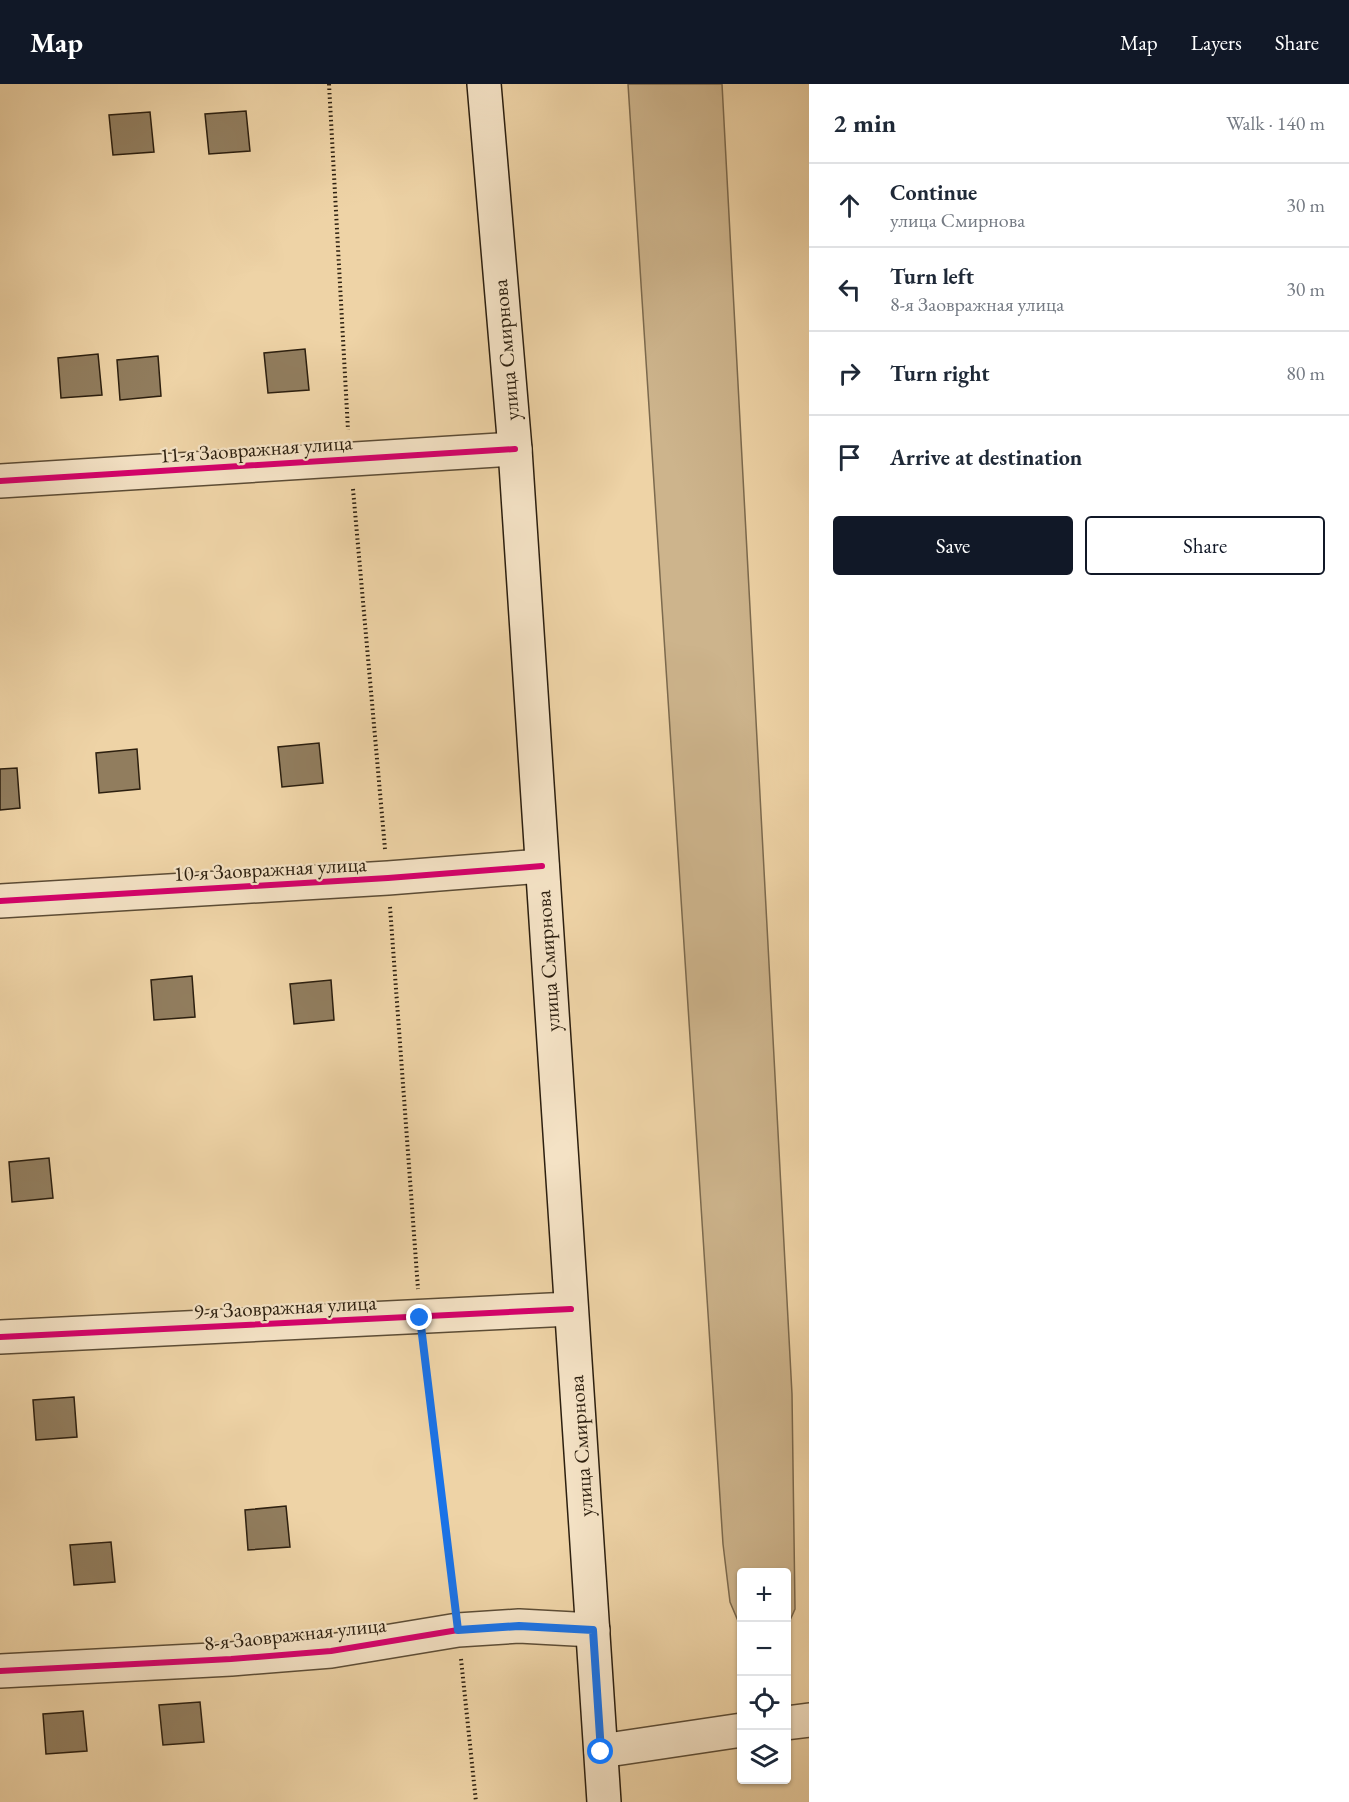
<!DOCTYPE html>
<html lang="en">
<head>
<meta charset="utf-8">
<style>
  body { margin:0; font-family:"EB Garamond",serif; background:#f2f2f3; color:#1f2937 }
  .controls { position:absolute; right:18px; bottom:18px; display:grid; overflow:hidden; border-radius:6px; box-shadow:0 2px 4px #0004 }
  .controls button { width:54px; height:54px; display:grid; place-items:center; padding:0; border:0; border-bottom:2px solid #e0e1e3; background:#fff; color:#1f2937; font:30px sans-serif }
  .stop { position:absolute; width:18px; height:18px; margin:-14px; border:4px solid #1a73e8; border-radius:50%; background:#fff }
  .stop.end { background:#1a73e8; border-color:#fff; box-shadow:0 2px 6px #0008 }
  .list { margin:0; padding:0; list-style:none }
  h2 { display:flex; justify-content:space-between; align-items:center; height:78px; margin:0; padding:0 24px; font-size:26px }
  h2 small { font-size:20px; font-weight:400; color:#747a83 }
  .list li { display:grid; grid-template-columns:39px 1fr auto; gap:18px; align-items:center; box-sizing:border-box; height:84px; padding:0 24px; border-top:2px solid #e0e1e3 }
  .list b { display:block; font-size:22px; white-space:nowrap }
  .list p { margin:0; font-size:20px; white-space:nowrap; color:#747a83 }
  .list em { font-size:20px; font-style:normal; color:#747a83 }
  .actions { display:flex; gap:12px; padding:18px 24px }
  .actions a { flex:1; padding:14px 0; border:2px solid #111827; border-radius:6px; text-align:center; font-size:21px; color:#111827 }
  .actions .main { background:#111827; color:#fff }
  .icon { flex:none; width:33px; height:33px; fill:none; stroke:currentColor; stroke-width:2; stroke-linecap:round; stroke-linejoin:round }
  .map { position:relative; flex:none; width:809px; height:1718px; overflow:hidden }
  header { display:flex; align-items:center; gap:36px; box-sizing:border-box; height:84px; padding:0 30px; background:#111827; color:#fff }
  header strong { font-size:28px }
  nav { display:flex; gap:33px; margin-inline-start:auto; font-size:21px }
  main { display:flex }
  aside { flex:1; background:#fff }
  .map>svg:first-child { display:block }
  .green { fill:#cdb48c; stroke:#7c6a4e; stroke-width:1.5 }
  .building { fill:#917d5e; stroke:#2c1f0f; stroke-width:1.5 }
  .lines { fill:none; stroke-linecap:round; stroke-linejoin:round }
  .street-casing { stroke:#5c4c35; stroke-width:36 }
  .secondary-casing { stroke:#2c1f0f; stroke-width:36 }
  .path { stroke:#2c1f0f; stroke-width:4; stroke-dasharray:1.5 3; stroke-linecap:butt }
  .street { stroke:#f4e2c5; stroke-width:33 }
  .secondary { stroke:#f4e2c5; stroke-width:33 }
  .cycleway-casing { stroke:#f4e2c5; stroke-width:10 }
  .cycleway { stroke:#d6006c; stroke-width:6 }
  .route { stroke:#1a73e8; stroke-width:8 }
  .labels { text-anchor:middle; stroke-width:4.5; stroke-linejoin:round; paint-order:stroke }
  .street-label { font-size:21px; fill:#2c1f0f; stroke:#f4e2c5 }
</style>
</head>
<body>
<header>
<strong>Map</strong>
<nav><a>Map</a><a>Layers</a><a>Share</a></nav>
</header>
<main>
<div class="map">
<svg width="809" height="1718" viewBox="0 0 809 1718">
  <rect width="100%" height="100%" fill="#eed3a6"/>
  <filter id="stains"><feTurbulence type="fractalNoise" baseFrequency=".00333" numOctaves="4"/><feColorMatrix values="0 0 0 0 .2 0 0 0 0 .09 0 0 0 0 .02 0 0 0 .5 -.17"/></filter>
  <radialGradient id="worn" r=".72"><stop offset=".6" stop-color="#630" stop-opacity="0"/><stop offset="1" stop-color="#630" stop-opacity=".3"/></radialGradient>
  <path class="green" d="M628,0H722L792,1310L795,1525L787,1543L786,1488H742L741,1544L730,1518L723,1460Z"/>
  <path class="building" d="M246,27L250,67L209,70L205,30Z
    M150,28L154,68L113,71L109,31Z
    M305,265L309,306L268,309L264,269Z
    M98,270L102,311L61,314L58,274Z
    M158,272L161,312L120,316L117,276Z
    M319,659L323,699L282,703L278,663Z
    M137,665L140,705L99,709L96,669Z
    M17,684L20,724L0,726V685Z
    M192,892L195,933L154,936L151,896Z
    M331,896L334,936L294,940L290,900Z
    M49,1074L53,1114L12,1118L9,1078Z
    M74,1313L77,1353L36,1356L33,1316Z
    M286,1422L290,1463L248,1466L245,1426Z
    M111,1458L115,1498L74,1501L70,1461Z
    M200,1618L204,1658L163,1661L159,1621Z
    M83,1627L87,1667L46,1670L43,1630Z"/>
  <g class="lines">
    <defs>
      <path id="street" d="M0,397L515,365
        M0,817L388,794L542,782
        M0,1253L571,1225
        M0,1587L231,1575L331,1567L458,1546L519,1542L593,1546
        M786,1639L809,1636
        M601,1667L742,1646"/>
      <path id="secondary" d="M484,0L515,365L604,1718"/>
    </defs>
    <use href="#street" class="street-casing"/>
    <use href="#secondary" class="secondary-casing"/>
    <path class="path" d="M329,0L348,346
      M353,405L385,765
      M390,823L418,1205
      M424,1263L455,1517
      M461,1575L476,1718"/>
    <use href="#street" class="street"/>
    <use href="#secondary" class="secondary"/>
    <defs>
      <path id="cycleway" d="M0,397L515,365
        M0,817L388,794L542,782
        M0,1253L571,1225
        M0,1587L231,1575L331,1567L458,1546L519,1542L593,1546"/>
    </defs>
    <use href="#cycleway" class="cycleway-casing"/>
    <use href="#cycleway" class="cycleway"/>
  </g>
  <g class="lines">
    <path class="route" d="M420,1234L458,1546L519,1542L593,1546L601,1668"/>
  </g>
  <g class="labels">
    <g class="street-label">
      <text transform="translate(506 266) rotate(-95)" y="7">улица Смирнова</text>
      <text transform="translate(256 365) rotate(-4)" y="7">11-я Заовражная улица</text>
      <text transform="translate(270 785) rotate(-3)" y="7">10-я Заовражная улица</text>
      <text transform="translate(548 877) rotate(-94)" y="7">улица Смирнова</text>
      <text transform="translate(285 1223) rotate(-3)" y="7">9-я Заовражная улица</text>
      <text transform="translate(581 1362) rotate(-94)" y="7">улица Смирнова</text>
      <text transform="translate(295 1550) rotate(-6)" y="7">8-я Заовражная улица</text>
    </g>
  </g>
  <rect width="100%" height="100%" filter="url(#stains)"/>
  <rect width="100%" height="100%" fill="url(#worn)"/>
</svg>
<div class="controls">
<button>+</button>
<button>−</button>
<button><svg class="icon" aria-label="locate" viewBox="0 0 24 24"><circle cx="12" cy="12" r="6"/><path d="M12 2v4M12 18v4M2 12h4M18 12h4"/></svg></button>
<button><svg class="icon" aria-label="layers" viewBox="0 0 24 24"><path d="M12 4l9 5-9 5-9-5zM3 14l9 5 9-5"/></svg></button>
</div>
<div class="stop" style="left:601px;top:1668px"></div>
<div class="stop end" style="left:420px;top:1234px"></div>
</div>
<aside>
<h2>2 min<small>Walk · 140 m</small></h2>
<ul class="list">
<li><svg class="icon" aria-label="ahead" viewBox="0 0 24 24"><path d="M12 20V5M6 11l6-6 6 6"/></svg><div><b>Continue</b><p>улица Смирнова</p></div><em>30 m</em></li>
<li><svg class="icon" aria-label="left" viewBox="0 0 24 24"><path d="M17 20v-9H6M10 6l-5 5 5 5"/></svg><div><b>Turn left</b><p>8-я Заовражная улица</p></div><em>30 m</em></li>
<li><svg class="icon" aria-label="right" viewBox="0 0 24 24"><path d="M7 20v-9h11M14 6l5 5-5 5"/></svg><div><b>Turn right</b></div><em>80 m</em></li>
<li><svg class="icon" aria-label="arrive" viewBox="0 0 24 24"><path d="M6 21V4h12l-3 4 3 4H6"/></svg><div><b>Arrive at destination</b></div></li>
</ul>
<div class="actions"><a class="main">Save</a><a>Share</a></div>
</aside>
</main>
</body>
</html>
